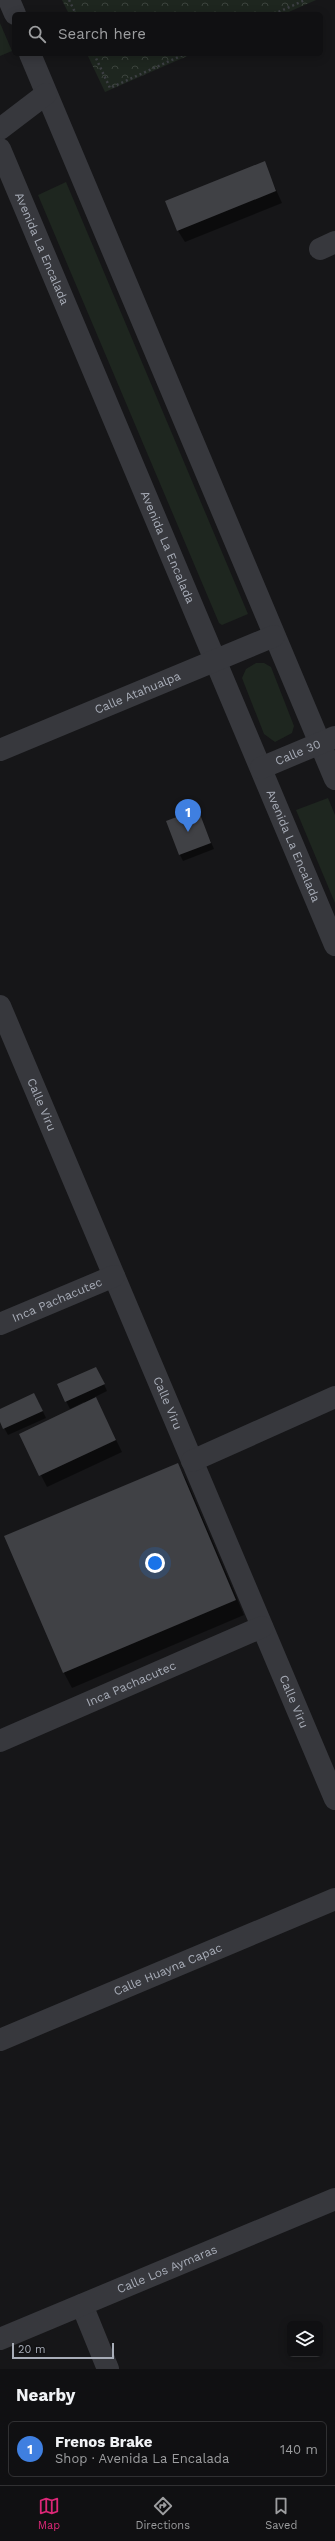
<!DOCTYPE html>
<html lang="en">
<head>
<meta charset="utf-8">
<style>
  body { margin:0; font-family:"Work Sans",sans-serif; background:#1e1e20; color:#f1f3f6 }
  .controls { position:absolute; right:12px; bottom:12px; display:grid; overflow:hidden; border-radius:6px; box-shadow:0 2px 10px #0003 }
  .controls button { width:36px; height:36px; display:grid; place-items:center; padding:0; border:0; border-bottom:1px solid #303032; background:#101012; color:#f1f3f6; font:20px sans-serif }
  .scale { position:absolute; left:12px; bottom:10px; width:102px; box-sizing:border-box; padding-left:4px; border:2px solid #a8adb8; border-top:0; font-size:11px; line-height:14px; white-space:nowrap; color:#a8adb8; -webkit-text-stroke:3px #111113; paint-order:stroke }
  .you { position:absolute; left:155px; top:1563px; width:14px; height:14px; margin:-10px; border:3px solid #fff; border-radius:50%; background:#1a73e8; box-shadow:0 0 0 6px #1a73e833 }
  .badge { display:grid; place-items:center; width:26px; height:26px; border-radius:50%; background:#db2777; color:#fff; font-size:13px; font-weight:700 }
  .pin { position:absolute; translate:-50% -33px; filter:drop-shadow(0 1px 2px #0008) }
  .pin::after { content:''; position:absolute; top:21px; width:14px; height:12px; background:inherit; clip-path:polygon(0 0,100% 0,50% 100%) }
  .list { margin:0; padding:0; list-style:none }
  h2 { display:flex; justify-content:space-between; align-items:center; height:52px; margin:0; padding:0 16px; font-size:17px }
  h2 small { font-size:13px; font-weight:400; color:#9c9d9f }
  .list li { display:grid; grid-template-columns:26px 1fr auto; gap:12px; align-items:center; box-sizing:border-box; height:56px; margin:0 8px 8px; padding:0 8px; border:1px solid #303032; border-radius:6px }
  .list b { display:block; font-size:15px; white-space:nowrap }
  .list p { margin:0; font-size:13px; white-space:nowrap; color:#9c9d9f }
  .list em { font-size:13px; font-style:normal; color:#9c9d9f }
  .icon { flex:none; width:22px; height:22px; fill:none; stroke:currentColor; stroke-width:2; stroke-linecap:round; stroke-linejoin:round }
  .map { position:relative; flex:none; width:335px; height:2369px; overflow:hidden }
  .search { position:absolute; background:#101012; box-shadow:0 2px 10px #0003; left:12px; right:12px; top:12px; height:44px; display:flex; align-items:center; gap:10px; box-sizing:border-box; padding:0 14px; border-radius:6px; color:#9c9d9f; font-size:15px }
  .sheet { height:116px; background:#101012 }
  nav { display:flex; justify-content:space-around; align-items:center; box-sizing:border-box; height:56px; border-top:1px solid #303032; background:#101012; font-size:11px; color:#9c9d9f }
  nav a { display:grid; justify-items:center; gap:2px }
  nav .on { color:#db2777 }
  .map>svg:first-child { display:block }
  .green { fill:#1e261f }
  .park { fill:url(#park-crowns) }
  .shadow { fill:#0007 }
  .building { fill:#404145 }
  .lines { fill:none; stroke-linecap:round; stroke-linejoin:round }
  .path { stroke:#3d3f44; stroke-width:2.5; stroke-dasharray:2 3; stroke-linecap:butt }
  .minor { stroke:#37383d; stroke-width:22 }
  .labels { text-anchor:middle; stroke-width:3; stroke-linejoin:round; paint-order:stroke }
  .street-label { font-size:12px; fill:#a8adb8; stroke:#111113 }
</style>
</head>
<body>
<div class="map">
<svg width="335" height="2369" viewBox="0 0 335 2369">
  <defs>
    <pattern id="park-crowns" width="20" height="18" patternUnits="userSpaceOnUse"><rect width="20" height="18" fill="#1e261f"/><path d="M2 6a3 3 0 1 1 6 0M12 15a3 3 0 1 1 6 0" fill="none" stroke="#3c433d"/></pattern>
  </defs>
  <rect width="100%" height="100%" fill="#161618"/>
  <path class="green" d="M0,23L12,51L0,56Z
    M66,182L248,614L222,625L219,623L38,195Z
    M256,663H264L271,667L294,726L292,733L275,742L264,734L242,678L246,669Z
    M328,798L335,815V903L296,810Z"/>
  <path class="park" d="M62,0H316L284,14H69Z
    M87,54H192L105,92Z"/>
  <path class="shadow" d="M264,163L282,203L185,242L178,231Z
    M197,810L214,849L183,861L180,855Z
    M100,1375L107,1391L95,1397L122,1452L47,1487L20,1434L85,1404L84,1402L70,1409L58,1385Z
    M38,1401L46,1418L8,1435L0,1420V1410Z
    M177,1464L186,1479L244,1615L72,1688L64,1673L5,1536Z"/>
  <path class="building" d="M265,161L276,191L177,231L165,201Z
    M198,809L211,843L179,855L166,821Z
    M96,1367L105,1384L65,1402L57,1384Z
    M34,1393L43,1411L3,1429L0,1422V1409Z
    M96,1397L116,1440L39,1476L19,1434Z
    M178,1463L236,1600L63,1673L4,1536Z"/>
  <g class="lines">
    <path class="path" d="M69,0L76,14
      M274,14L305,0
      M94,54L110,88L185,54"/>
    <g class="minor">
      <path d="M9,0L15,14"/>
      <path d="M30,54L335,779"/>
      <path d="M0,129L46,94"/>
      <path id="s1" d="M0,149L335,945"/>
      <path d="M320,249L335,242"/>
      <path id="s2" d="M0,750L274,636"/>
      <path id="s3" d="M261,768L335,737"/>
      <path id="s4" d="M0,1006L335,1799"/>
      <path id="s5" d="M0,1324L114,1276"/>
      <path d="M192,1461L335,1397"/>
      <path id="s6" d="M0,1741L262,1627"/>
      <path id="s7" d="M0,2040L335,1899"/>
      <path d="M82,2305L108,2369"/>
      <path id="s8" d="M0,2339L335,2199"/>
    </g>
  </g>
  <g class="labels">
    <g class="street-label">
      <text dy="4" stroke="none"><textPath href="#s1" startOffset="108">Avenida La Encalada</textPath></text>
      <text dy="4" stroke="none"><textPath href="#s1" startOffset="432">Avenida La Encalada</textPath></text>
      <text dy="4" stroke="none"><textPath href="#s2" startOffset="149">Calle Atahualpa</textPath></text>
      <text dy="4" stroke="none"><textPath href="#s3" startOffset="40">Calle 30</textPath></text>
      <text dy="4" stroke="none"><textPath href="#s1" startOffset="756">Avenida La Encalada</textPath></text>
      <text dy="4" stroke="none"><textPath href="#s4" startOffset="107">Calle Viru</textPath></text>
      <text dy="4" stroke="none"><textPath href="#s5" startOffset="62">Inca Pachacutec</textPath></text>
      <text dy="4" stroke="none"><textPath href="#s4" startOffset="431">Calle Viru</textPath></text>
      <text dy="4" stroke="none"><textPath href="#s6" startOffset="143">Inca Pachacutec</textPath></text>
      <text dy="4" stroke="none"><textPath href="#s4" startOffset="755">Calle Viru</textPath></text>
      <text dy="4" stroke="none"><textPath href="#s7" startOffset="182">Calle Huayna Capac</textPath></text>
      <text dy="4" stroke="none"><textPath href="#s8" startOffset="181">Calle Los Aymaras</textPath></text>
    </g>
  </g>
</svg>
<div class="controls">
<button><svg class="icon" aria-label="layers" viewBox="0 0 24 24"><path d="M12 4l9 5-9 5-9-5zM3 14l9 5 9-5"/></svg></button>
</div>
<div class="scale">20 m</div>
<div class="you"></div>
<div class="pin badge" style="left:188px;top:832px;background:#3f7fe0">1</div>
<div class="search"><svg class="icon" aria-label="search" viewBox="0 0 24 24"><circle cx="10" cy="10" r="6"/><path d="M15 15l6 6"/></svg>Search here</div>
</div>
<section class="sheet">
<h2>Nearby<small></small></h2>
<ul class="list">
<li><span class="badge" style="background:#3f7fe0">1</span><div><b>Frenos Brake</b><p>Shop · Avenida La Encalada</p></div><em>140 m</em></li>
</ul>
</section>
<nav>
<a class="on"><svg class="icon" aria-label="map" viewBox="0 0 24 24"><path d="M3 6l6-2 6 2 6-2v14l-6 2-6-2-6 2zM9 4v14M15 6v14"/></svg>Map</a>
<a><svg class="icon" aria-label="directions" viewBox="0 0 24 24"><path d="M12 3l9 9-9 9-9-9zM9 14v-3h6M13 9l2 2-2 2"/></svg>Directions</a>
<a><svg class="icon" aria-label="saved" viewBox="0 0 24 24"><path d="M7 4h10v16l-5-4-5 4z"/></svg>Saved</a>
</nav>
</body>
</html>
